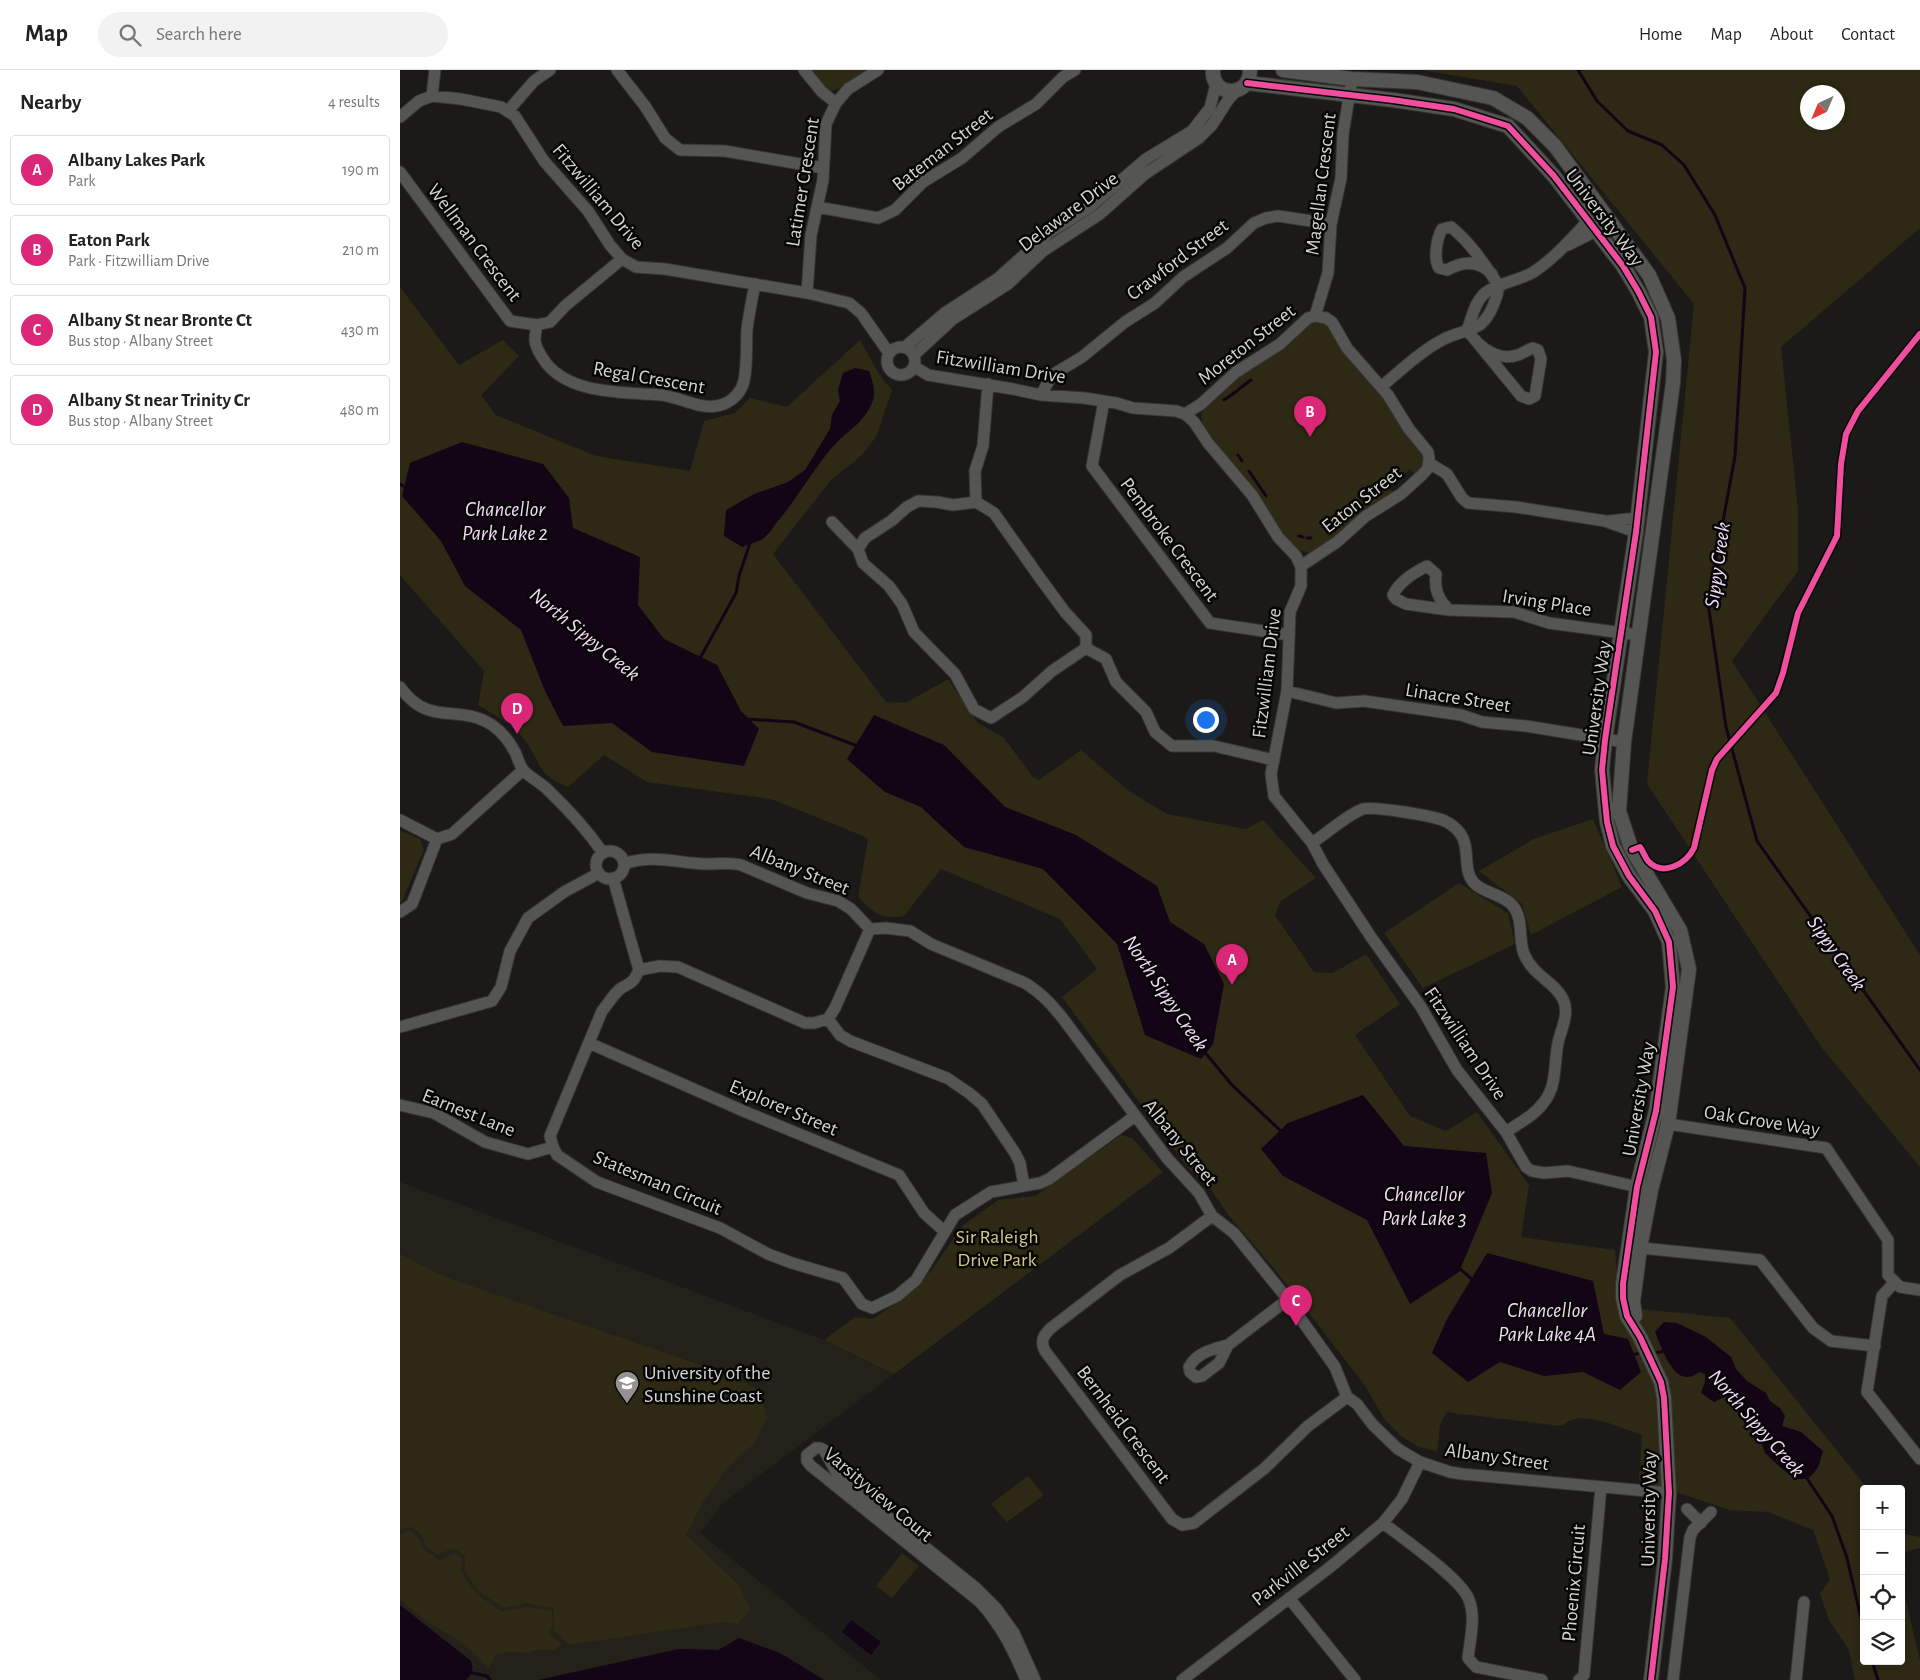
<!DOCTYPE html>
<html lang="en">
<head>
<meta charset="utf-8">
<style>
  body { margin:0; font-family:"Alegreya Sans",sans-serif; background:#f2f2f2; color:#222 }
  .controls { position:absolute; right:15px; bottom:15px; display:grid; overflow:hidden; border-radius:5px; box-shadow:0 2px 8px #0003 }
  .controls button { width:45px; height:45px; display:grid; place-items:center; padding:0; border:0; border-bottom:1px solid #e0e0e0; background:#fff; color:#222; font:25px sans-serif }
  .compass { position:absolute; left:1400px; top:15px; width:45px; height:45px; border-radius:50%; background:#fff; box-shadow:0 2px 8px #0003; rotate:224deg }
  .you { position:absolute; left:805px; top:649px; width:18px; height:18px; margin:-12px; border:4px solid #fff; border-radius:50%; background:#1a73e8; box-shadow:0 0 0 8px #1a73e833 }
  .badge { display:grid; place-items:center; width:32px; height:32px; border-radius:50%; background:#db2777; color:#fff; font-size:16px; font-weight:700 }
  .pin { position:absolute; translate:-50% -41px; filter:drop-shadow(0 1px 2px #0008) }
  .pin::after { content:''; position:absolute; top:26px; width:18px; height:15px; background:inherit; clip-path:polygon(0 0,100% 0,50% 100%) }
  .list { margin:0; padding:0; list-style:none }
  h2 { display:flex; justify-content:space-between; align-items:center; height:65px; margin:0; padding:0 20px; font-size:21px }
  h2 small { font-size:16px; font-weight:400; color:#767676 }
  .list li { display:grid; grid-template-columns:32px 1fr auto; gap:15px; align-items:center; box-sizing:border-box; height:70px; margin:0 10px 10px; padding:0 10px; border:1px solid #e0e0e0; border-radius:5px }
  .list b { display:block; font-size:19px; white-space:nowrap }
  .list p { margin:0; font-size:16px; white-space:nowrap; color:#767676 }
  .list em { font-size:16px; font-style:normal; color:#767676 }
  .icon { flex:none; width:28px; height:28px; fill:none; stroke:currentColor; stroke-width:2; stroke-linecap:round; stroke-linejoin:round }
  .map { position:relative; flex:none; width:1520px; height:1610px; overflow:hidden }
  header { display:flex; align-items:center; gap:30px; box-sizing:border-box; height:70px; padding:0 25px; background:#fff; border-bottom:1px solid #e0e0e0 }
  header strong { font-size:24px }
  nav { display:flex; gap:28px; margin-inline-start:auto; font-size:18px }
  .search { width:350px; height:45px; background:#f2f2f2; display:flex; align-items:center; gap:12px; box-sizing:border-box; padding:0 18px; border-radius:28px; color:#767676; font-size:19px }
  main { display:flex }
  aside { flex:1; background:#fff }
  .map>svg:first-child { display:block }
  .built { fill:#232119 }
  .green { fill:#2d2914; fill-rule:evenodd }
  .water { fill:#130416 }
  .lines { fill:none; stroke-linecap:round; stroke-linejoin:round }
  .stream { stroke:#130416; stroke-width:3 }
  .minor-casing { stroke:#373635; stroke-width:13 }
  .tertiary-casing { stroke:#373635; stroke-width:16 }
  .minor { stroke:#555554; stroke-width:11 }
  .tertiary { stroke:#555554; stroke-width:14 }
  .cycleway-casing { stroke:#060605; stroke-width:9 }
  .cycleway { stroke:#ef4d9e; stroke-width:6 }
  .labels { text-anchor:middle; stroke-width:5; stroke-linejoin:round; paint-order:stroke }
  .street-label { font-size:20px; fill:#d5d4d2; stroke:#060605 }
  .park-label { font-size:20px; fill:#d5c888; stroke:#060605 }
  .poi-label { font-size:20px; fill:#d5d4d2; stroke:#060605; text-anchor:start }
  .water-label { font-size:21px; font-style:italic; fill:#f4daf9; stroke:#060605 }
</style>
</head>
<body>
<header>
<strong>Map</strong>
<div class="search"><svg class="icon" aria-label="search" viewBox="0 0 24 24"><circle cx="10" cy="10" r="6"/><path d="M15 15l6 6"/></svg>Search here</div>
<nav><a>Home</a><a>Map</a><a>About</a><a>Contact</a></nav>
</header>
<main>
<aside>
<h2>Nearby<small>4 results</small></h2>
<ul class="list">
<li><span class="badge">A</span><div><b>Albany Lakes Park</b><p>Park</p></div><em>190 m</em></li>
<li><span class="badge">B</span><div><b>Eaton Park</b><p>Park · Fitzwilliam Drive</p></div><em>210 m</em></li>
<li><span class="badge">C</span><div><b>Albany St near Bronte Ct</b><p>Bus stop · Albany Street</p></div><em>430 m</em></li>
<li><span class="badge">D</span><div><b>Albany St near Trinity Cr</b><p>Bus stop · Albany Street</p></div><em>480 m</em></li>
</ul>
</aside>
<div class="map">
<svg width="1520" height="1610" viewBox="0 0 1520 1610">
  <rect width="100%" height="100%" fill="#1b1a18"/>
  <path class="built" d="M0,1112L424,1270L494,1304L323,1433L300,1463L481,1610H0Z"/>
  <path class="green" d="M410,0H470C457,6 441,22 428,21Z
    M1022,0H1520V158L1381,277L1398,439V501L1332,591L1520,885V1097L1422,978L1247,714L1294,234L1117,16ZM1408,22H1438V52H1408Z
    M0,217L59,295L103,270L119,286L81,325L96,345L196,386L290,401L304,351L335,343L350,328L387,337L460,270C470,287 478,306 492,320L476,367L462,385L431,410L373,484L486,632L506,633L548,609L578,653L604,668L633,707L639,710L681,680L729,721L767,744L846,759L863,750L916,808L881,831L875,845L914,902L933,903L966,884L1000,934L955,965L1010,1046L1046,1061L1077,1042L1129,1115L1121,1167L1215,1180L1220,1237L1330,1248L1468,1419H1464V1591H1501V1509L1520,1591V1610H1455L1449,1580L1429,1550L1420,1524L1430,1509L1413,1460L1368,1442L1330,1440L1239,1410L1242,1365C1220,1358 1180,1337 1162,1356L1046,1342L1040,1355L1037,1382L1017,1376L1001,1366L985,1350L964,1314L872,1196L829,1146L812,1121L788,1098L662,927L697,899L660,849L541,799L504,846C481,850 474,843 458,827L468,768L371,729L247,712L204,685L168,717C138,705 142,696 127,673C115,656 95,645 78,635L84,601L0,505Z
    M912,251L924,252L978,320L1023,383L1024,395L1015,405L1010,399L989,418L993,424L940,464L909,483L899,480L885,466L848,410L811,369L803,356L801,346L804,337L826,316Z
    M1193,749L1222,817L1131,865L1122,834L1079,801L1134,769Z
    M0,760L20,769L24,779L2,832L0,833Z
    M1059,813L1108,843L1115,874L1023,918L984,863Z
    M721,1065L732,1068L763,1102L494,1304L424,1270L455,1247L473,1249L515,1220L536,1194L562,1156L598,1130L635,1126Z
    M0,1184L43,1206L332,1306L360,1321L367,1348L354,1374L325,1401L304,1430L286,1465L339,1515L350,1539L338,1554L322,1552L169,1575L154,1560V1538L126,1533L104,1538L79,1522L65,1502V1486L54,1478L37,1485L26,1476L22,1465L12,1457L0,1459Z
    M628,1406L644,1425L607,1452L591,1434Z
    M10,1460L19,1468L24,1480L40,1490L54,1483L63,1489L61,1502L77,1524L102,1542L126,1537L152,1541L153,1554L149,1562L161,1573L156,1580H138L126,1583L110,1582L96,1585L88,1599L76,1585L56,1569L30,1554L0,1530V1465Z
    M1501,1463L1520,1467V1478L1501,1483Z
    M502,1483L519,1496L492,1528L476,1516Z"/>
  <path class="water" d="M455,298L469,301C472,309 476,322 473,330C466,350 452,358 438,371C415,395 400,425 378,451C374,456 369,464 364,468C358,472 349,474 342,477L324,466L326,440L354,424L388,412L405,400L430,359L432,345L440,331L438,320L443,303Z
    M62,372L143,394L169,428L173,458L240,487L238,535L264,569L317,595L341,641L359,659L344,696L252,682L212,653L163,656L145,621L121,560L65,516L41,471L2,426L10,393Z
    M474,645L544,675L605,737L676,765L757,816L770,852L804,874L824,914L813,974L801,989L745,965L717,874L643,799L564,777L521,737L485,722L447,689Z
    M963,1025L1004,1076L1086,1083L1092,1123L1059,1202L1010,1234L967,1150L883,1106L861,1079L888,1053Z
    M1087,1183L1193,1211L1204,1264L1228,1269L1241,1302L1220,1320L1183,1302L1144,1306L1100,1292L1068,1312L1032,1283L1047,1249Z
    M1264,1252L1277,1253L1306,1267L1331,1287L1336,1299L1347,1311L1366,1323L1370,1331L1380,1338L1385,1346L1382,1356L1401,1362L1423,1381L1419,1395L1414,1403L1407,1409H1396L1381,1398L1365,1383L1355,1355L1326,1326L1314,1332L1301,1323L1305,1312V1304L1299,1302C1275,1322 1262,1278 1255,1262Z
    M0,1535L71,1591C74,1600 72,1604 66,1610H0Z
    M451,1550L481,1572L471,1585L442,1562Z
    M339,1568L382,1584L424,1610H138L279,1579L318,1580Z"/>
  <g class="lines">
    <path class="stream" d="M1178,0L1197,31L1228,61L1262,75L1284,95L1315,145L1345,218L1335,386L1308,533L1326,657L1357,771L1520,1000
      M839,319L851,310
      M824,330L837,321
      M838,385L842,391
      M849,401L866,426
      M0,414L7,418
      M899,466L903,467
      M907,468H911
      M299,590L336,523L339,506L351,470
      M345,649L394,652L460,677
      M803,980L832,1015L883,1063
      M1058,1197L1074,1211
      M1252,1283L1268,1281
      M1229,1285L1243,1283
      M1406,1407L1432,1446L1447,1488L1464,1561
      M1472,1591L1478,1610
      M68,1602L87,1606L90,1610"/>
    <defs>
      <path id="minor" d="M217,0L245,36L265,68L280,80L325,81L423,98
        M404,0L422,22L436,33
        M32,26L35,0
        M108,41L134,11L150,0
        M0,47L19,31L32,26L61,29L101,37L115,46L144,91L188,141L210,175L222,189L236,197L265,199L407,223L449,233L461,243L489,283
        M0,102L110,251L137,255L150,252L165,236L222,189
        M417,137L478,148L495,140L523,112L562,88L598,57L636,34L663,7L675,0
        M1168,175L1196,161
        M407,223L411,165L423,110L426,54L436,33L448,19L478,0
        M915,246L928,203L931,154L941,108L943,64L952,9
        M137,255C136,260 135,265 135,270C135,276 139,282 142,287C164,325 223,322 261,325C279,327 299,339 316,336C326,335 336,328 341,319C348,308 346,274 347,259C349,244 352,229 355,214
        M1067,260L1121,326L1129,329L1135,326L1141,289L1138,280L1133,278C1127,280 1123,283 1118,285C1103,290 1090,284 1079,274
        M1067,260C1072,248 1074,234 1083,225C1094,214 1117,211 1132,203C1154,189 1170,170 1188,151
        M487 291a14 14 0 1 1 28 0a14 14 0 1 1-28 0Z
        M505,277L546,242L597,209L650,162L690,137L746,89L792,61L810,38L816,14
        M514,285L553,249L608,214L643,181L700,144L745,104L799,68L812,55L828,30L836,21
        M515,297L528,305L613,319L641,325L684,328L716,333L733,338L776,341L785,344L794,352L808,373L852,425L878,467L896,486L901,497V516L890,542L887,621L871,704L874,726L912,773L923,794L971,867L1021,937L1057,1000L1106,1062L1126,1097L1132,1101L1144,1103L1168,1101L1251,1120
        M981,317C1001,300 1020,282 1042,270C1054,263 1072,261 1081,254C1091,245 1097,228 1099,216C1085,195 1071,173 1051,157L1042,159C1037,168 1033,188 1039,198L1047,200C1063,191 1079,190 1092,204
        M641,325L652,305L682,287L725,252L755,233L783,207L827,178L854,153L866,148L878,146L931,154
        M704,331L692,396L810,553L889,565
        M785,344L801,334L836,302L880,274L908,248L915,246L926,248L932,252L947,278L988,325L1009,359L1028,382L1029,388L1028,398L1022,405L1001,424L966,446L937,472L901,496
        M1029,393L1047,404L1062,428L1068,433L1116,437L1205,451L1236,462
        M576,432L553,435L537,432L518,431L507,437L491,451L465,468L458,479L463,493L489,516L502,534L514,562L555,604L574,639L591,648L623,627L652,601L686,578
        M576,432L594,443L640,508L665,542L686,565V578
        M576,432L575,401L583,376L588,314
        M1209,451L1237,448
        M432,452L458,479
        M1049,540C1038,529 1034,519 1036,504L1027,496C1015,502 999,512 993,525L996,529L1006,534L1049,540L1114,542L1149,553L1238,565
        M686,578L706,589L716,612L746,642L755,662L772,676H814L874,690
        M0,617C29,658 58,633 92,655C102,662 110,672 116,684C118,690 120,696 124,701C131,708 141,713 148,720C168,739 187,760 203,783
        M887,621L936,633L964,631L1061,645L1082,652L1126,656L1224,672
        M0,750L37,769L52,764L123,700
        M912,773C926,764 948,744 963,739C974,736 1034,746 1045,751C1051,754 1056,758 1060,763C1071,778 1062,800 1074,813C1085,824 1103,824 1113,836C1124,850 1118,869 1124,884C1133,906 1155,912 1163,929C1170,944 1161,959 1158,973C1154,993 1157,1016 1144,1032C1135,1045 1119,1053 1106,1062
        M196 795a14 14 0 1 1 28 0a14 14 0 1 1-28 0Z
        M224,794C252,784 277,793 306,794C318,794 329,792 341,795L407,823L438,831L451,839L470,859L486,858L510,861L531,874L625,913C643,924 655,938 667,954L767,1088L799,1123L812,1146L834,1163L881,1221L935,1297L947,1327L957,1334L973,1355L998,1379L1020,1392L1050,1402L1062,1404L1269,1423
        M213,808L239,900
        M0,842L12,834L37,769
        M428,949L435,938L470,859
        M0,957L92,931L101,917L110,881L128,848L164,822L199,803
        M189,973L348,1043L499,1105L524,1143L544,1161
        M0,1035L34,1043L85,1072L128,1084L153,1077
        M1268,1054L1426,1078L1488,1170V1205L1500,1217L1520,1220
        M624,1116L620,1093L615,1083L582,1034L569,1023L547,1008L450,971L440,965L428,949L414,953H405L278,897L260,896L239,900C232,915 232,911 220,919C213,925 208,934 202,941L150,1066L153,1077L157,1085L197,1112L320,1158L368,1184L392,1193L443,1208L462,1234L472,1238L497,1226L516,1210L555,1145L591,1122L640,1113L649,1109L735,1046
        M812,1146L769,1178L720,1205L651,1258C643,1265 640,1272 645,1281L772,1449L782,1455L794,1453L865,1398L908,1356L947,1327
        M1232,1177L1360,1190L1413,1258L1431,1271L1475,1276
        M1494,1213L1482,1226L1467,1322L1520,1389
        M828,1275C814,1279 797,1282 789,1297L790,1302L796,1307L802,1306L819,1293L828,1275L887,1230
        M1287,1439L1301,1453
        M983,1453C1001,1467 1063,1510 1069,1530C1076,1547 1070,1570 1068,1588L1076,1597L1142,1610
        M889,1528L955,1610
        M626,1610C614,1581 601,1555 580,1532L411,1396L407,1391V1385L416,1378H420L424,1380L438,1405L448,1415L576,1518L596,1538L614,1563L635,1610
        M782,1610L929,1498L983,1453L1002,1429L1020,1392
        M1179,1610L1184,1605L1201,1417
        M1273,1610L1290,1467L1293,1460L1311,1442
        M1396,1610L1404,1532"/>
      <path id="tertiary" d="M813,0C811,27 850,29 850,0
        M883,0L952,9L1017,12L1093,28L1127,48L1155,76L1249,205L1268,248L1274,290L1273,313L1224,672L1219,741L1231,778L1280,860L1289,899L1268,1054L1251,1120L1240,1178L1233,1232L1235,1246
        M847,13L993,30L1054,39L1108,56L1154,106L1223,196L1238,221L1251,247L1256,282L1236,462L1205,670L1202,700L1205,732L1207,752L1213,776L1229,806L1255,841L1269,872L1273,917L1256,1041L1237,1117L1223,1214V1228L1227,1246L1240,1267L1261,1312L1264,1328L1269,1423L1265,1489L1251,1610"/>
    </defs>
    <use href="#minor" class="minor-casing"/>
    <use href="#tertiary" class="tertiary-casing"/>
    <use href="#minor" class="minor"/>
    <use href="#tertiary" class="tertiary"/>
    <defs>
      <path id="cycleway" d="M847,13L993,30L1054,39L1108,56L1154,106L1223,196L1238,221L1251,247L1256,282L1236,462L1205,670L1202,700L1205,732L1207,752L1213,776L1229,806L1255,841L1269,872L1273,917L1256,1041L1237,1117L1223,1214V1228L1227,1246L1240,1267L1261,1312L1264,1328L1269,1423L1265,1489L1251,1610
        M1232,780L1240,777C1243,781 1245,787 1248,791C1263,807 1286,794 1294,778L1312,700L1317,689L1376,623L1383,603L1398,543L1437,466L1441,394L1446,364L1458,341L1520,264"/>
    </defs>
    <use href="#cycleway" class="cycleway-casing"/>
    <use href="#cycleway" class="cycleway"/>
  </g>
  <defs>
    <symbol id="university-pin" viewBox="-11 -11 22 30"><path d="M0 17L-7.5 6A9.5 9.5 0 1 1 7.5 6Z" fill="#949391" stroke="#060605"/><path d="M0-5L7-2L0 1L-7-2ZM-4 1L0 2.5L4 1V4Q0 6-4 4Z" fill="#fff"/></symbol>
  </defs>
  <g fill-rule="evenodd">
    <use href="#university-pin" x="213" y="1299" width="28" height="38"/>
  </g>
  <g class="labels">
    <g class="street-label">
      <text transform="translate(542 79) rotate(-38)" y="7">Bateman Street</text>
      <text transform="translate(402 112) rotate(-81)" y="7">Latimer Crescent</text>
      <text transform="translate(920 114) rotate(-83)" y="7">Magellan Crescent</text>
      <text transform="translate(199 126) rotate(50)" y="7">Fitzwilliam Drive</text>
      <text transform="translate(668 141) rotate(-37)" y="7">Delaware Drive</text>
      <text transform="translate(1205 147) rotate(53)" y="7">University Way</text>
      <text transform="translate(75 172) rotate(53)" y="7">Wellman Crescent</text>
      <text transform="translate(777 189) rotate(-37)" y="7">Crawford Street</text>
      <text transform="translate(846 274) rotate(-38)" y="7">Moreton Street</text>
      <text transform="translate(601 296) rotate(9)" y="7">Fitzwilliam Drive</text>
      <text transform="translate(249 307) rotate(10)" y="7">Regal Crescent</text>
      <text transform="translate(961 429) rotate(-38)" y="7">Eaton Street</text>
      <text transform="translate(770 469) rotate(53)" y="7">Pembroke Crescent</text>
      <text transform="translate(1147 532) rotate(9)" y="7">Irving Place</text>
      <text transform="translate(866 603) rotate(-83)" y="7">Fitzwilliam Drive</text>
      <text transform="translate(1058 627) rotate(9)" y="7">Linacre Street</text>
      <text transform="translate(1196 628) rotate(-82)" y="7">University Way</text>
      <text transform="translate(400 799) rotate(22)" y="7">Albany Street</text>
      <text transform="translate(1066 973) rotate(56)" y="7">Fitzwilliam Drive</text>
      <text transform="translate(1238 1029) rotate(-80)" y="7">University Way</text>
      <text transform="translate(384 1037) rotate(23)" y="7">Explorer Street</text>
      <text transform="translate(69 1042) rotate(22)" y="7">Earnest Lane</text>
      <text transform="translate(1362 1050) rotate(9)" y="7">Oak Grove Way</text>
      <text transform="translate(781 1072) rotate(51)" y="7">Albany Street</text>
      <text transform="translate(258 1112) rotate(23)" y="7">Statesman Circuit</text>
      <text transform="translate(724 1354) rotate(53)" y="7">Bernheid Crescent</text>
      <text transform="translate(1097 1386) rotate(8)" y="7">Albany Street</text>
      <text transform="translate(479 1424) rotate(40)" y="7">Varsityview Court</text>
      <text transform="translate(1248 1439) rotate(-89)" y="7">University Way</text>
      <text transform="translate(900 1495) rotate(-38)" y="7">Parkville Street</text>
      <text transform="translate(1173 1513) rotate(-85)" y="7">Phoenix Circuit</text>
    </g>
    <g class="park-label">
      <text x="597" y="1173">Sir Raleigh<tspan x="597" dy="23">Drive Park</tspan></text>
    </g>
    <g class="poi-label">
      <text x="244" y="1309">University of the<tspan x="244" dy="23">Sunshine Coast</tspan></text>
    </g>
    <g class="water-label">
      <text x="105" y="446">Chancellor<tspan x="105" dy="24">Park Lake 2</tspan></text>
      <text transform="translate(1317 495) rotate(-82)" y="7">Sippy Creek</text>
      <text transform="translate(185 564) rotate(39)" y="7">North Sippy Creek</text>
      <text transform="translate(1437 883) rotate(55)" y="7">Sippy Creek</text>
      <text transform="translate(766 923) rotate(56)" y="7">North Sippy Creek</text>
      <text x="1024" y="1131">Chancellor<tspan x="1024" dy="24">Park Lake 3</tspan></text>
      <text x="1147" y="1247">Chancellor<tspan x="1147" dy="24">Park Lake 4A</tspan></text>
      <text transform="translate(1357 1353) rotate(49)" y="7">North Sippy Creek</text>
    </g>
  </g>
</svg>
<div class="controls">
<button>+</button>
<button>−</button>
<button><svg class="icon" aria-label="locate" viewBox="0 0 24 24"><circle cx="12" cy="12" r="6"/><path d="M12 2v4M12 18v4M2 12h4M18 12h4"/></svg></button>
<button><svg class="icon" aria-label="layers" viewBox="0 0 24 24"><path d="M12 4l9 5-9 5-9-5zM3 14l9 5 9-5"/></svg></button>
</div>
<svg class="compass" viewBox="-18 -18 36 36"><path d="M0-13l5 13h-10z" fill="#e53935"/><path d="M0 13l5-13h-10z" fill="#767676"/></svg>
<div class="you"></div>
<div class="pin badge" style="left:832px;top:915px">A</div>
<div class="pin badge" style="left:910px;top:367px">B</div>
<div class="pin badge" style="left:896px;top:1256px">C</div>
<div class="pin badge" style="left:117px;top:664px">D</div>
</div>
</main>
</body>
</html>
